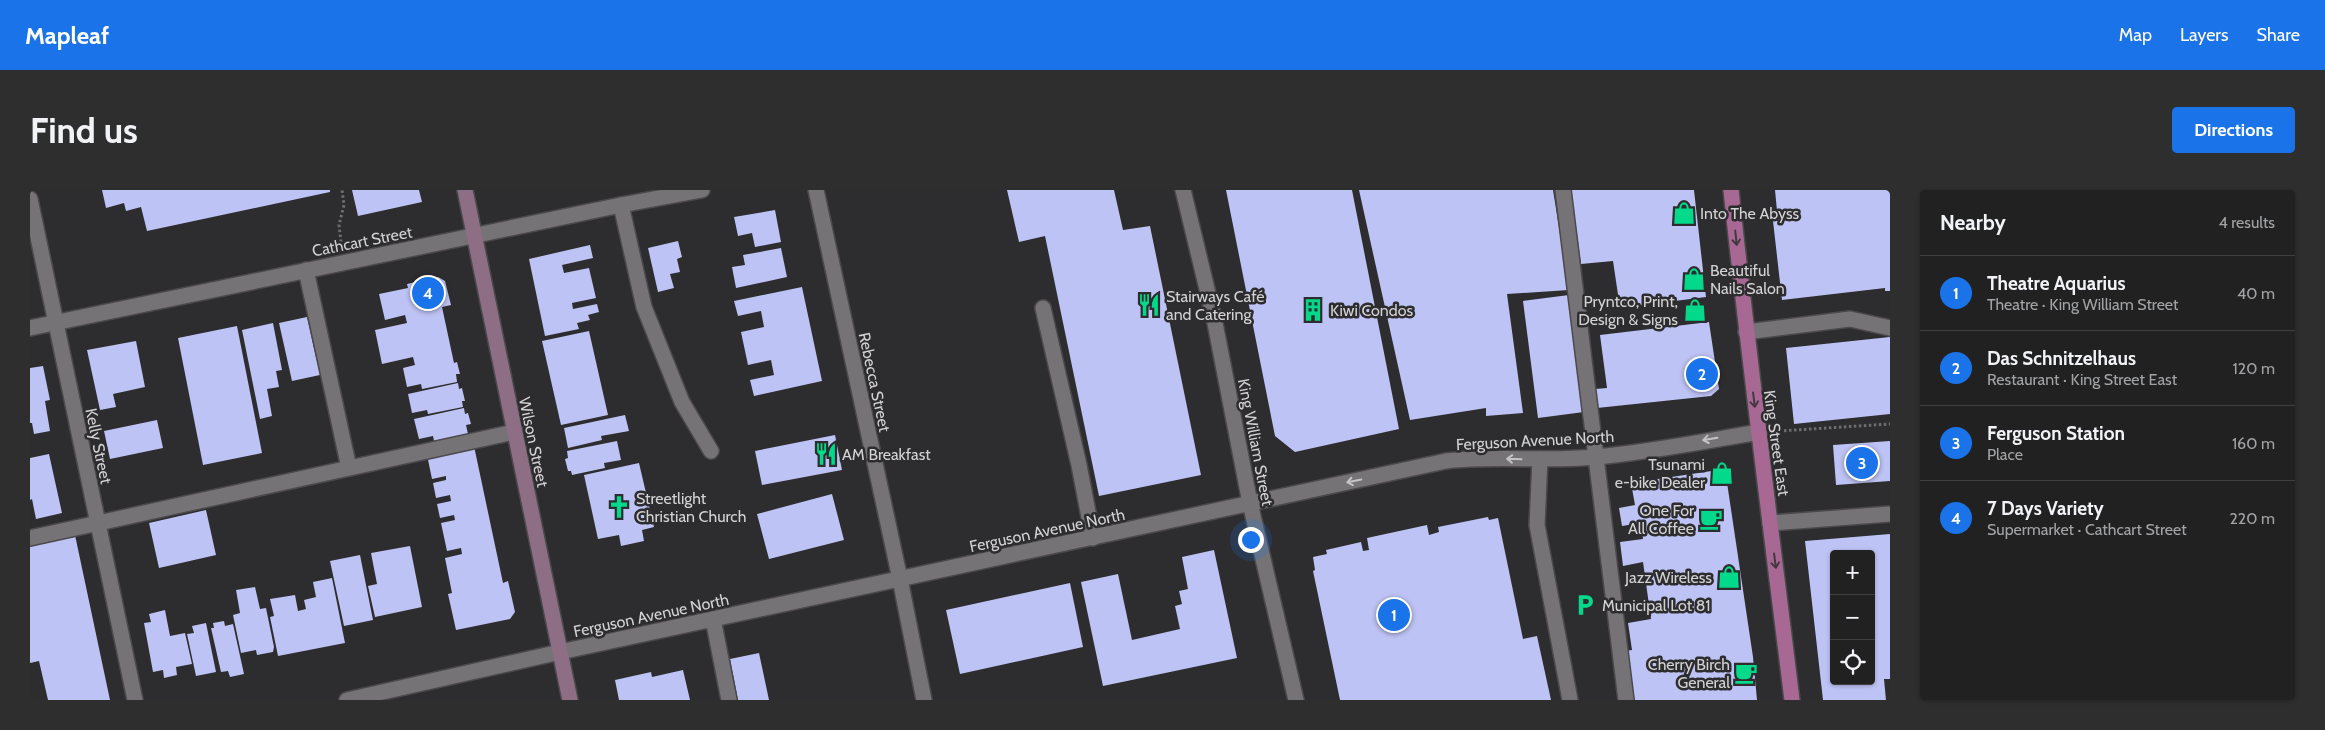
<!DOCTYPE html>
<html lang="en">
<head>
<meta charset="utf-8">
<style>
  body { margin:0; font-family:Cabin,sans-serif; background:#2e2e2f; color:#f1f3f6 }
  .controls { position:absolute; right:15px; bottom:15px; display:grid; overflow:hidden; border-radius:5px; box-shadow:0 1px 4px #0004 }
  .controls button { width:45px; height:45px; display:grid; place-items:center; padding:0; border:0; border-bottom:1px solid #3f3e40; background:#222122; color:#f1f3f6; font:25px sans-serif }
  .you { position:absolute; left:1220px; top:349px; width:18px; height:18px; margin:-12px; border:4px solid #fff; border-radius:50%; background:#1a73e8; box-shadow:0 0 0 8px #1a73e833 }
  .badge { display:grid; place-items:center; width:32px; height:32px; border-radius:50%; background:#1a73e8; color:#fff; font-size:16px; font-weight:700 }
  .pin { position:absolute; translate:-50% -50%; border:2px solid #fff; box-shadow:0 1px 5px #0006 }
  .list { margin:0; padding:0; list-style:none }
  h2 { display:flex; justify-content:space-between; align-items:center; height:65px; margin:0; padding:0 20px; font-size:21px }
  h2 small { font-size:16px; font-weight:400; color:#a2a3a5 }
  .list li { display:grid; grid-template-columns:32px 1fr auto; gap:15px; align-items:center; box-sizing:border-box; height:75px; padding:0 20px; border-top:1px solid #3f3e40 }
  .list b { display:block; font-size:19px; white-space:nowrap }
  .list p { margin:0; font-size:16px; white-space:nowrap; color:#a2a3a5 }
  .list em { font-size:16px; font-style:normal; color:#a2a3a5 }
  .icon { flex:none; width:28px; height:28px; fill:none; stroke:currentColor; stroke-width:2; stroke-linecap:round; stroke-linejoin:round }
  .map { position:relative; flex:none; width:1860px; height:510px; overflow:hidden; border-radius:5px }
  header { display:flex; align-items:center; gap:30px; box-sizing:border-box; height:70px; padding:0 25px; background:#1a73e8; color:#fff }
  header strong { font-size:24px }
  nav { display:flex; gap:28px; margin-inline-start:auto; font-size:18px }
  .intro { display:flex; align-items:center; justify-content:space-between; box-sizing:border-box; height:120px; padding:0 30px }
  h1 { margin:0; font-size:35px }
  .button { padding:12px 22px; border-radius:5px; background:#1a73e8; color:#fff; font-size:18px; font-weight:700 }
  main { display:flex; gap:30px; padding:0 30px }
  aside { flex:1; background:#222122; border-radius:5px; box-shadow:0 1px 4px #0004 }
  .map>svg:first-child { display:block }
  .building { fill:#bec3f5; fill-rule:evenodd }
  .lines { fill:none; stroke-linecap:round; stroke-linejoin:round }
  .service-casing { stroke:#4b494c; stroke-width:18 }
  .minor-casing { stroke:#4b494c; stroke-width:18 }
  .secondary-casing { stroke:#4b494c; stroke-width:18 }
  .primary-casing { stroke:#4b494c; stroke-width:18 }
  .path { stroke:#6d6c6e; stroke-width:3; stroke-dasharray:2.5 2.5; stroke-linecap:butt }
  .service { stroke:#757376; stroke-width:15 }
  .minor { stroke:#757376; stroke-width:15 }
  .secondary { stroke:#8e6e85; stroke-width:15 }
  .primary { stroke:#a76993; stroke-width:15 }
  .oneway { stroke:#453842 }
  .oneway2 { stroke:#c4c3c5 }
  .labels { text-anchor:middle; stroke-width:5; stroke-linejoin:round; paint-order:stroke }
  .poi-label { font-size:16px; fill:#d2d1d3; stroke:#2d2c2e; text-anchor:start }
  .street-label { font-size:16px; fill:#d2d1d3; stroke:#2d2c2e }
</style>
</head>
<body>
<header>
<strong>Mapleaf</strong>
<nav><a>Map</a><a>Layers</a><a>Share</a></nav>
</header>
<div class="intro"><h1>Find us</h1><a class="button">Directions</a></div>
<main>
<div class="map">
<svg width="1860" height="510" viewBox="0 0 1860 510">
  <rect width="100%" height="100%" fill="#2d2c2e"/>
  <path class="building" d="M72,0H300V2L117,41L111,17L96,21L94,13L76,18Z
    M322,0H389L392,12L328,26Z
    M977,0H1084L1093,40L1120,36L1171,285L1069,306L1015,46L989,52Z
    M1196,0H1322L1369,239L1265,262L1245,246Z
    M1329,0H1523L1539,100L1477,104L1493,223L1456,226V218L1380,230Z
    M1541,0H1664L1676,107L1590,118L1583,71L1551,74Z
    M1745,0H1860V101H1855V98L1752,110L1743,31H1748Z
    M745,20L751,52L725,57L722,43L708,46L704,27Z
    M648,51L652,67L647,69L650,82L640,84L644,98L628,102L618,58Z
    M560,55L563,68L532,75L534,83L559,78L566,108L542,113L543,119L567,114L569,122L558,125L560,130L547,133L549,139L515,146L499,69Z
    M751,58L757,87L706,98L702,77L715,75L713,65Z
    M408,87L415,91L421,115L412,117L424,173L427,172L430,184H426L427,192L392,199L391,194L377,197L373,178L385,175L383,167L352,174L345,140L377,133L375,125L355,130L349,104L378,98L377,94Z
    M772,97L792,191L724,206L720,190L744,185L741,170L718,175L711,142L734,137L731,121L708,126L704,111Z
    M1539,105L1554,222L1508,228L1493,111Z
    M277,127L290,185L262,191L249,133Z
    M1679,132L1689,199L1681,206L1567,218L1565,199L1577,198L1570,145Z
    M243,133L252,180L246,181L249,197L237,199L242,226L230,229L212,140Z
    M207,136L232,263L173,275L148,148Z
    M559,141L578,225L531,235L512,151Z
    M1860,147V224L1764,234L1756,158Z
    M106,151L115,197L83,204L86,217L70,220L57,160Z
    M13,176L20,210L15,211L20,241L4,244L2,233H0V178Z
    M428,193L429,199L432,198L435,211H432L433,217L398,224L397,220L382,223L378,204Z
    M434,218L435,224L438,223L441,234L436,235L438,244L404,251L403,246L389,249L384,229Z
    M595,225L599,241L571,246L572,250L538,258L534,238Z
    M127,230L133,258L80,269L74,241Z
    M805,245L812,280L732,295L725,261Z
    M587,251L591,270L574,273L575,278L542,285L541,281H538L535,269L538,268L537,261Z
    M1860,251V291L1806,295L1803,255Z
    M444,256L473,393L478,391L485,422L480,429L426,440L418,404L422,403L415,368L432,364L431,358L417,361L411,333L425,330L424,325L410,328L407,314L421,311L420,305L406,308L403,293L416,290V286L402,289L397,265Z
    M19,264L32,323L6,329L2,309L0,310V268Z
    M609,273L624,337L612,340L614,351L591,356L589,345L568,349L554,285Z
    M1695,279L1723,467L1727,510H1602L1595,461L1602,460L1598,433L1621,429L1613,372L1593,376L1590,352L1613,349L1611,333L1592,336L1589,318L1605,315L1601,293Z
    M802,304L814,350L739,369L727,324Z
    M176,320L186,365L129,378L119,333Z
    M1458,327L1459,330L1468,328L1493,449L1507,446L1521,510H1310L1283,381L1285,380L1283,367L1297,364L1296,360L1331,352L1333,361L1339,360L1337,348L1397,335L1399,345L1409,342L1408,337Z
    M1860,344V489H1854L1856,510H1793L1775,351ZM1804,364H1841V491H1804Z
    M45,345L80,510H18L9,471L0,473V355Z
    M380,356L392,417L345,427L338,396L347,394L341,363Z
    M1184,360L1207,468L1073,496L1051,392L1088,384L1102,450L1150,439L1145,416L1152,414L1149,401L1158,399L1152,367Z
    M330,365L343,430L314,436L300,371Z
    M302,388L315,453L248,466L240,427L244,426L240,409L265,405L268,421L276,419L274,410L286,407L283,392Z
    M1040,393L1053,457L930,484L916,420Z
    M225,397L230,419L236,418L244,457L243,462L227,465L226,460L211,463L203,425L210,423L206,400Z
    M135,420L140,446L155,443L162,474L146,477L147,485L134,488L133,480L123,482L114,433L121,432L119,424Z
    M194,431L195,436L203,434L214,484L200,487L198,481L191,482L181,438H184L183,433Z
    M176,433L186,482L166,486L157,444L164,443L162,436Z
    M729,463L739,510H708L700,469Z
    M653,480L660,510H589L585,490L621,482L622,487Z"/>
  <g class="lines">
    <defs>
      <path id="service" d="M1533,0L1596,510
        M591,15L614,117L652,212L681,261
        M276,80L319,278
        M1013,118L1049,275L1063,348
        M1716,142L1820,129L1860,138
        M1510,269L1507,335L1540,510
        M0,348L484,242
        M683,429L699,510"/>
      <path id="minor" d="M786,0L870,389L894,510
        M1153,0L1184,128L1220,313L1266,510
        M0,9L105,510
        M0,138L591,15L672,0
        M1740,333L1860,324
        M317,510L530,462L1416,271C1466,265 1516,272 1565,267C1620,262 1675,251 1729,242"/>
      <path id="secondary" d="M435,0L540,510"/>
      <path id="primary" d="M1701,0C1719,170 1741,340 1762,510"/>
    </defs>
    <use href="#service" class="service-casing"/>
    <use href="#minor" class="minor-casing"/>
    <use href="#secondary" class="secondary-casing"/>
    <use href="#primary" class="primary-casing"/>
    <path class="path" d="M311,52L309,35L314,15L312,0
      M1749,241L1860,234"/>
    <use href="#service" class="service"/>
    <use href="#minor" class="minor"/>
    <use href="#secondary" class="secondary"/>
    <use href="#primary" class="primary"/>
  </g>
  <defs><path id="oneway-shaft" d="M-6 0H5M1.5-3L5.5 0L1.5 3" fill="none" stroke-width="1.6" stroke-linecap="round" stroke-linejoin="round" transform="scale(1.25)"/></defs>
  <g class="oneway">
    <use href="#oneway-shaft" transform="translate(1706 48) rotate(84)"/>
    <use href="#oneway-shaft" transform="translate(1724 210) rotate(83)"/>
    <use href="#oneway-shaft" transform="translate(1745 371) rotate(83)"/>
  </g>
  <g class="oneway2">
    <use href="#oneway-shaft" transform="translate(1680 249) rotate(171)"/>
    <use href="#oneway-shaft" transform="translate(1484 269) rotate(-178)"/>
    <use href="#oneway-shaft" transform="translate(1324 291) rotate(168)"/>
  </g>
  <defs>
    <symbol id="shop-bare" viewBox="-9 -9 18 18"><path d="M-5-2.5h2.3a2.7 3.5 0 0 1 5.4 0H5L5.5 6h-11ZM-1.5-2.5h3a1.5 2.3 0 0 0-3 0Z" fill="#02d98b" stroke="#2d2c2e" stroke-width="2.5" paint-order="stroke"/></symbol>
    <symbol id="restaurant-bare" viewBox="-9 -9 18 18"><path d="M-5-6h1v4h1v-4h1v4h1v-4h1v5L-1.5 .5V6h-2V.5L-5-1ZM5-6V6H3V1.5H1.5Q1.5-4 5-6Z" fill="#02d98b" stroke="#2d2c2e" stroke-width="2.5" paint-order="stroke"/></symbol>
    <symbol id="building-bare" viewBox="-9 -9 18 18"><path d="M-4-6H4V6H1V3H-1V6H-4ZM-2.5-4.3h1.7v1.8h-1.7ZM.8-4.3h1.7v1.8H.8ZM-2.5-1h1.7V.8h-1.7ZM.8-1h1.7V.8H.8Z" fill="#02d98b" stroke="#2d2c2e" stroke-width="2.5" paint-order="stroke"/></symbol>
    <symbol id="church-bare" viewBox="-9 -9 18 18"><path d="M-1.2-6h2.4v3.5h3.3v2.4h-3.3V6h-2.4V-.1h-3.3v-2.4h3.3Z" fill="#02d98b" stroke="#2d2c2e" stroke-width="2.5" paint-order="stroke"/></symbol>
    <symbol id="cafe-bare" viewBox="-9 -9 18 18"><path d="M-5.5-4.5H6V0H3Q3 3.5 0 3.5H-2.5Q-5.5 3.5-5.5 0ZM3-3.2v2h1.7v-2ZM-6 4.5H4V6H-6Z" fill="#02d98b" stroke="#2d2c2e" stroke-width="2.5" paint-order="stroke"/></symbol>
    <symbol id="parking-bare" viewBox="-9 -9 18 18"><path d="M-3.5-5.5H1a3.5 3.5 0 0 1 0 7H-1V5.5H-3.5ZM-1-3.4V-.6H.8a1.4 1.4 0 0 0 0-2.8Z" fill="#02d98b" stroke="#2d2c2e" stroke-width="2.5" paint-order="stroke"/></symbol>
  </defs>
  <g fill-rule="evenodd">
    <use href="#shop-bare" x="1638" y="7" width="32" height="32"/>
    <use href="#shop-bare" x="1648" y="73" width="32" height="32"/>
    <use href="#restaurant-bare" x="1103" y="99" width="32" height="32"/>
    <use href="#building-bare" x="1267" y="104" width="32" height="32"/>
    <use href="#shop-bare" x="1649" y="104" width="32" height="32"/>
    <use href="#restaurant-bare" x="780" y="248" width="32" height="32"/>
    <use href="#shop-bare" x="1676" y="267" width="32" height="32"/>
    <use href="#church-bare" x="573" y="301" width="32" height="32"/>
    <use href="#cafe-bare" x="1665" y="313" width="32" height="32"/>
    <use href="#shop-bare" x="1683" y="371" width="32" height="32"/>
    <use href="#parking-bare" x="1539" y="399" width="32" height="32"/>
    <use href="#cafe-bare" x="1700" y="467" width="32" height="32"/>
  </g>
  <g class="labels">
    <g class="poi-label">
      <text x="1670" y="29">Into The Abyss</text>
      <text x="1680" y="86">Beautiful<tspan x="1680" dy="18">Nails Salon</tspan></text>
      <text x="1136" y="112">Stairways Café<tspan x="1136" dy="18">and Catering</tspan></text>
      <text x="1648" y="117" text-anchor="end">Pryntco, Print,<tspan x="1648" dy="18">Design &amp; Signs</tspan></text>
      <text x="1300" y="126">Kiwi Condos</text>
      <text x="812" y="270">AM Breakfast</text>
      <text x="1675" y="280" text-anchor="end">Tsunami<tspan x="1675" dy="18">e-bike Dealer</tspan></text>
      <text x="606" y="314">Streetlight<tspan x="606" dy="18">Christian Church</tspan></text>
      <text x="1664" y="326" text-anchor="end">One For<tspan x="1664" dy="18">All Coffee</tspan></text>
      <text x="1682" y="393" text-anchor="end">Jazz Wireless</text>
      <text x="1572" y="421">Municipal Lot 81</text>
      <text x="1700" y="480" text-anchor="end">Cherry Birch<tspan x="1700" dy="18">General</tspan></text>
    </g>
    <g class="street-label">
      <text transform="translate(332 51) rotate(-11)" y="6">Cathcart Street</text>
      <text transform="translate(845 192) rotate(78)" y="6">Rebecca Street</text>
      <text transform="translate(1505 250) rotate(-3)" y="6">Ferguson Avenue North</text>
      <text transform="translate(504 252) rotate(78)" y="6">Wilson Street</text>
      <text transform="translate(1226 252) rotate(79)" y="6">King William Street</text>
      <text transform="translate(1747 253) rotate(82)" y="6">King Street East</text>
      <text transform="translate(69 256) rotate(78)" y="6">Kelly Street</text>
      <text transform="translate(1017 340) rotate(-12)" y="6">Ferguson Avenue North</text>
      <text transform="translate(621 425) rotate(-12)" y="6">Ferguson Avenue North</text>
    </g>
  </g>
</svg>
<div class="controls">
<button>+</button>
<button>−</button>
<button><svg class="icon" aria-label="locate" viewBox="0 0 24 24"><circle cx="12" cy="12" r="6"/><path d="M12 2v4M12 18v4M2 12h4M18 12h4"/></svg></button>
</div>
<div class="you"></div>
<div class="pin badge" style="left:1364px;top:425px">1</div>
<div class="pin badge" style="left:1672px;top:184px">2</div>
<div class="pin badge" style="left:1832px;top:273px">3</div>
<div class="pin badge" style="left:398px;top:103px">4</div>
</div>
<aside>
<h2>Nearby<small>4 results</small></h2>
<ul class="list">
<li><span class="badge">1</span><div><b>Theatre Aquarius</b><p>Theatre · King William Street</p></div><em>40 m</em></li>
<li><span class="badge">2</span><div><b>Das Schnitzelhaus</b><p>Restaurant · King Street East</p></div><em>120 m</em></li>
<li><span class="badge">3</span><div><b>Ferguson Station</b><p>Place</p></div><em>160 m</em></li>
<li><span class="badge">4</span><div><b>7 Days Variety</b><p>Supermarket · Cathcart Street</p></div><em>220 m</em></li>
</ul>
</aside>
</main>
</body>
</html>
